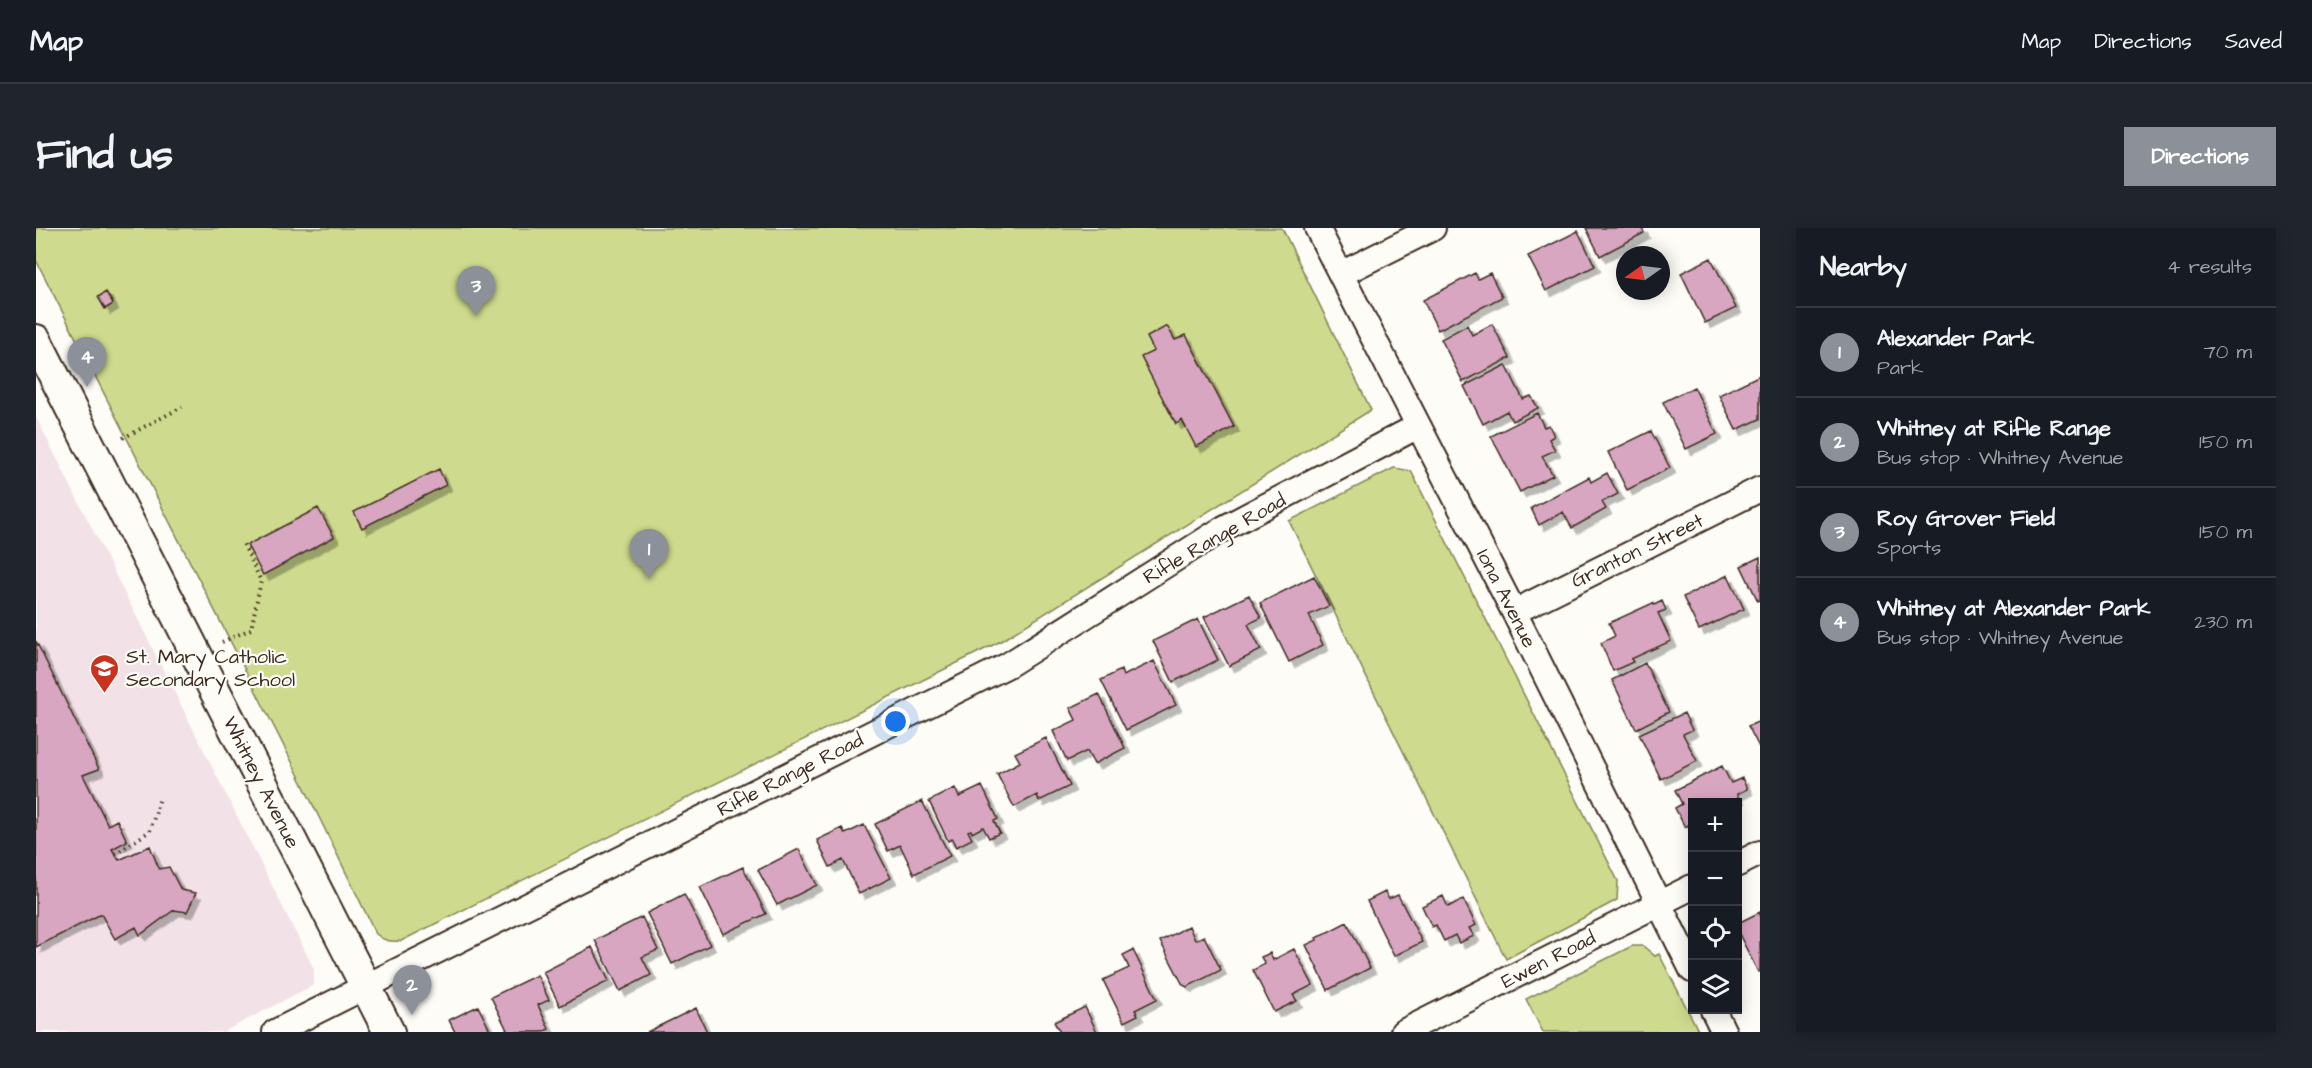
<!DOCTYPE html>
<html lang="en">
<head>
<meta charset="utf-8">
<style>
  body { margin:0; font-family:"Architects Daughter",sans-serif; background:#20242c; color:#f1f3f6 }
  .controls { position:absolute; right:18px; bottom:18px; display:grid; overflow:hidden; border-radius:0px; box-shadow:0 3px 15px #0003 }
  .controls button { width:54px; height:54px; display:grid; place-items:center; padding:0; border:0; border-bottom:2px solid #363941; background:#171b24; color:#f1f3f6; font:30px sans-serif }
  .compass { position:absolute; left:1580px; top:18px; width:54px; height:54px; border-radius:50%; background:#171b24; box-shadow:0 3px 15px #0003; rotate:256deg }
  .you { position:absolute; left:860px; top:494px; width:21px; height:21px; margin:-15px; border:4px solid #fff; border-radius:50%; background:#1a73e8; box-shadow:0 0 0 9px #1a73e833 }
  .badge { display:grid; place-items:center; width:39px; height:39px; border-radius:50%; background:#8c9099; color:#fff; font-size:20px; font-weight:700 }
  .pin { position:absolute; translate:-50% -50px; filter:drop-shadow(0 2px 3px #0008) }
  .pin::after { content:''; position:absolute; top:32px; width:21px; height:18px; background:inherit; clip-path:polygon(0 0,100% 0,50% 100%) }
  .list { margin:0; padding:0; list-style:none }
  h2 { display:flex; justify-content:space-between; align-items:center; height:78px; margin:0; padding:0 24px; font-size:26px }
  h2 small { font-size:20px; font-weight:400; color:#9ea1a6 }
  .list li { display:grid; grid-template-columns:39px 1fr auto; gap:18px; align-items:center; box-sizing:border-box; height:90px; padding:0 24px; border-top:2px solid #363941 }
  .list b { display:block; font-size:22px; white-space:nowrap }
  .list p { margin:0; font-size:20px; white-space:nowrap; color:#9ea1a6 }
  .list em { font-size:20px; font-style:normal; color:#9ea1a6 }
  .icon { flex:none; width:33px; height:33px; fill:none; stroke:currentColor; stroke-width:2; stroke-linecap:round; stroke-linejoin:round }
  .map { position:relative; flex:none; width:1724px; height:804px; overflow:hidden; border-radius:0px }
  header { display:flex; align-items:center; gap:36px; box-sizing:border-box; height:84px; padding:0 30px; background:#171b24; border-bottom:2px solid #363941 }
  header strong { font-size:28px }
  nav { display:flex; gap:33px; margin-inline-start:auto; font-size:21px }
  .intro { display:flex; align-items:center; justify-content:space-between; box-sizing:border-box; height:144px; padding:0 36px }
  h1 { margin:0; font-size:42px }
  .button { padding:15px 27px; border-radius:0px; background:#8c9099; color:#fff; font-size:21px; font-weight:700 }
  main { display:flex; gap:36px; padding:0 36px }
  aside { flex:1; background:#171b24; border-radius:0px; box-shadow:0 3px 15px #0003 }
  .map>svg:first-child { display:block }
  .built { fill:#f2e2e7 }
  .green { fill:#ceda8d; stroke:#848256; stroke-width:1.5 }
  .building { fill:#d9a6c2; stroke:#3b2a1e; stroke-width:1.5; filter:url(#shadow) }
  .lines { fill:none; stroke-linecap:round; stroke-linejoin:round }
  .minor-casing { stroke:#3b2a1e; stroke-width:28 }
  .tertiary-casing { stroke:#3b2a1e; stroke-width:34 }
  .path { stroke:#3b2a1e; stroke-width:4; stroke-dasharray:1.5 4.5; stroke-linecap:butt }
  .minor { stroke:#fdfcf7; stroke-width:24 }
  .tertiary { stroke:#fdfcf7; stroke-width:30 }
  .labels { text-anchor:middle; stroke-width:4.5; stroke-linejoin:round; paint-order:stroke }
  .street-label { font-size:20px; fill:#3b2a1e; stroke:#fdfcf7 }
  .poi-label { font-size:20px; fill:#3b2a1e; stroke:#fdfcf7; text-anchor:start }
</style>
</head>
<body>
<header>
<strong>Map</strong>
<nav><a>Map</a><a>Directions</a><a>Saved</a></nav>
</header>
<div class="intro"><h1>Find us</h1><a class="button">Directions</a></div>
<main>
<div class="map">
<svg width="1724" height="804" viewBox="0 0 1724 804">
  <defs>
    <filter id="shadow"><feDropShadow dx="5.5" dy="5.5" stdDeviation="0" flood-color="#0004"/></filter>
  </defs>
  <rect width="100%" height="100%" fill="#fdfcf7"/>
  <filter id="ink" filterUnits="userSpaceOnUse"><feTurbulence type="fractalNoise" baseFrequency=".0167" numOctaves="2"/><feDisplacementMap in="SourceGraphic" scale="12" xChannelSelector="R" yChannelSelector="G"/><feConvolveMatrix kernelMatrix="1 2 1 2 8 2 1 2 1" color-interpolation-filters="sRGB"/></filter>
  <g filter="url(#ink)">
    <path class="built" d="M0,189L278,741V757L187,804H0Z"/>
    <path class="green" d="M0,0H1246L1335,182L963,414L365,713C354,714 348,713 340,706L258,538L0,32Z
      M1358,240L1375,243L1582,653L1581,672L1470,731L1253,293Z
      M1596,718H1607L1619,728L1623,726L1663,804H1507L1490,771Z"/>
    <path class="building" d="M1550,0H1606L1608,5L1564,28Z
      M1542,3L1559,38L1510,63L1492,28Z
      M1675,30L1700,80L1669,95L1645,45Z
      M1439,45L1442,51L1454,45L1466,69L1402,102L1387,72Z
      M70,64L77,76L69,81L62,69Z
      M1456,96L1474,130L1427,154L1405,111L1431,97L1436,107Z
      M1131,98L1139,112L1150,107L1198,199L1160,219L1146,192L1140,196L1105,129L1118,123L1111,109Z
      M1470,137L1487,171L1495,168L1502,180L1476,193L1471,183L1447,196L1428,158Z
      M1724,147V191L1700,202L1683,167Z
      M1658,159L1681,206L1650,221L1627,174Z
      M1501,185L1508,199L1513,197L1518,208L1513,211L1519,222L1506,228L1517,247L1484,264L1455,208Z
      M1615,203L1634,240L1591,262L1572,224Z
      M403,241L410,257L326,300L318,284Z
      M1571,245L1582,266L1566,274L1570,281L1536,300L1527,284L1503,297L1495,280L1553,249L1555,254Z
      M282,280L298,309L227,347L211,317Z
      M1724,329V372L1722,373L1705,338Z
      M1692,347L1708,381L1663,402L1647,369Z
      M1278,348L1293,378L1273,387L1287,417L1253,434L1224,375Z
      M1213,367L1225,390L1212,396L1225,422L1193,438L1168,389Z
      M1626,373L1630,382L1622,385L1635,413L1595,431L1597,434L1577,443L1565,415L1579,408L1573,395L1617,375L1618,377Z
      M1162,391L1182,432L1137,454L1117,413Z
      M0,413L63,541L47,547L72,597L81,592L91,613L76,621L79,626L83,632L114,618L123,641L133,639L145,662L160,665L151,684L138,682L104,707L100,699L79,711L65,686L0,719Z
      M1118,433L1140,477L1090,502L1065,452L1085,442L1087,448Z
      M1609,435L1633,484L1600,501L1576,452Z
      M1063,466L1089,520L1058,536L1051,523L1031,533L1017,503L1040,492L1034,480Z
      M1648,485L1656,502L1647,506L1661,533L1625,551L1603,506Z
      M1724,493V521L1712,498Z
      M1010,510L1034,558L1003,573L1001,567L978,579L961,546L984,534L979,525Z
      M1686,538L1695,555L1706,550L1711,561L1701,566L1703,570L1695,574H1656V595L1649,599L1639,580L1646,576L1639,562Z
      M946,558L962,591L958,593L964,605L953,610L947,599L936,605L935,602L932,603L936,611L920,619L916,611L912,613L893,573L919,560L923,569Z
      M886,573L914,628L878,646L864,617L852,623L839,596Z
      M828,597L855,650L823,666L807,632L794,639L781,612L806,600L809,606Z
      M763,621L781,657L741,677L722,642Z
      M707,639L730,686L687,706L664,659Z
      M1349,664L1353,671L1362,667L1386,714L1358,728L1331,673Z
      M648,666L674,717L636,736L611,685Z
      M1407,668L1412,679L1427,671L1440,697L1433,700L1438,708L1423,715L1419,707L1408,713L1400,697L1396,699L1386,678Z
      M1724,684V743L1722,744L1702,704V695Z
      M606,689L622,722L606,729L615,747L584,763L559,712Z
      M1311,694L1334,740L1292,762L1270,717L1281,712L1280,710Z
      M1153,698L1159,712L1168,708L1185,742L1151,759L1147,757L1124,713Z
      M556,719L573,753L524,778L507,744Z
      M1258,721L1277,757L1257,767L1261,773L1238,784L1217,742L1229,736L1225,729L1234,725L1237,732Z
      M1097,722L1121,771L1099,782L1102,787L1088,794L1067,752L1093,740L1087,727Z
      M501,747L513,772L502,777L513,801L506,804H472L455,769Z
      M442,778L455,804H419L413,792Z
      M1049,779L1061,804H1024L1018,794Z
      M660,780L671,804H611Z"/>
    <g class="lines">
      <defs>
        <path id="minor" d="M1281,0L1478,384L1656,742
          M1305,46L1397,0
          M1478,384L1724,261
          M1702,636L1724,625
          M1677,782L1688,804
          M239,804L972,437L1188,300L1382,198
          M1367,804L1656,659"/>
        <path id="tertiary" d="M0,112C119,342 236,573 353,804"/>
      </defs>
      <use href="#minor" class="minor-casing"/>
      <use href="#tertiary" class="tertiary-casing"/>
      <path class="path" d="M87,210L146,179
        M186,414L215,401L225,353L206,313
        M79,626L114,603L124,570"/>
      <use href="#minor" class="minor"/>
      <use href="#tertiary" class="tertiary"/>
    </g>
  </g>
  <defs>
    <symbol id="school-pin" viewBox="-11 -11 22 30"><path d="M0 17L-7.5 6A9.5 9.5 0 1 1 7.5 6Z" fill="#c8321e" stroke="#fdfcf7"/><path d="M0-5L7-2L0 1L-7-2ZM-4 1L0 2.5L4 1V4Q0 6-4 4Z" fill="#fff"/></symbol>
  </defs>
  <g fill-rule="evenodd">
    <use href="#school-pin" x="52" y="424" width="33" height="45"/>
  </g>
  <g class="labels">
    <g class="street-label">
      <text transform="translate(1178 310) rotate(-30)" y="7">Rifle Range Road</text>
      <text transform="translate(1601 322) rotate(-26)" y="7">Granton Street</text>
      <text transform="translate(1471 370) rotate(63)" y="7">Iona Avenue</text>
      <text transform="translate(754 546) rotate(-27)" y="7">Rifle Range Road</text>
      <text transform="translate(226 554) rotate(63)" y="7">Whitney Avenue</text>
      <text transform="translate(1512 731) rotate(-27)" y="7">Ewen Road</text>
    </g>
    <g class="poi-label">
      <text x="90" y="435">St. Mary Catholic<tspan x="90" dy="23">Secondary School</tspan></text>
    </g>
  </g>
</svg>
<div class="controls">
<button>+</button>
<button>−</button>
<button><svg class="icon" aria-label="locate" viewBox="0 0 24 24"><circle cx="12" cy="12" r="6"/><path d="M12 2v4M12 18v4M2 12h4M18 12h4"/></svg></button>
<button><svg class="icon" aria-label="layers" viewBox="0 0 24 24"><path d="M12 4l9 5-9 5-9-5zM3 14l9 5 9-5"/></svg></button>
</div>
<svg class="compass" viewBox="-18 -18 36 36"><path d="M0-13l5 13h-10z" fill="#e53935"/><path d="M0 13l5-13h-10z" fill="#9ea1a6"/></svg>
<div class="you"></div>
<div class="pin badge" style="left:613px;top:351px">1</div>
<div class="pin badge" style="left:376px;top:787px">2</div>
<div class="pin badge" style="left:440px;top:88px">3</div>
<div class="pin badge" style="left:51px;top:159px">4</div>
</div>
<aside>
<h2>Nearby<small>4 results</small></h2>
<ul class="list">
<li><span class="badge">1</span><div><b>Alexander Park</b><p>Park</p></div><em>70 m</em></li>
<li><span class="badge">2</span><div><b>Whitney at Rifle Range</b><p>Bus stop · Whitney Avenue</p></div><em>150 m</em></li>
<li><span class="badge">3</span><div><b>Roy Grover Field</b><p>Sports</p></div><em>150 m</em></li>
<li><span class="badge">4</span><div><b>Whitney at Alexander Park</b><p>Bus stop · Whitney Avenue</p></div><em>230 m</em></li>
</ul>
</aside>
</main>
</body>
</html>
